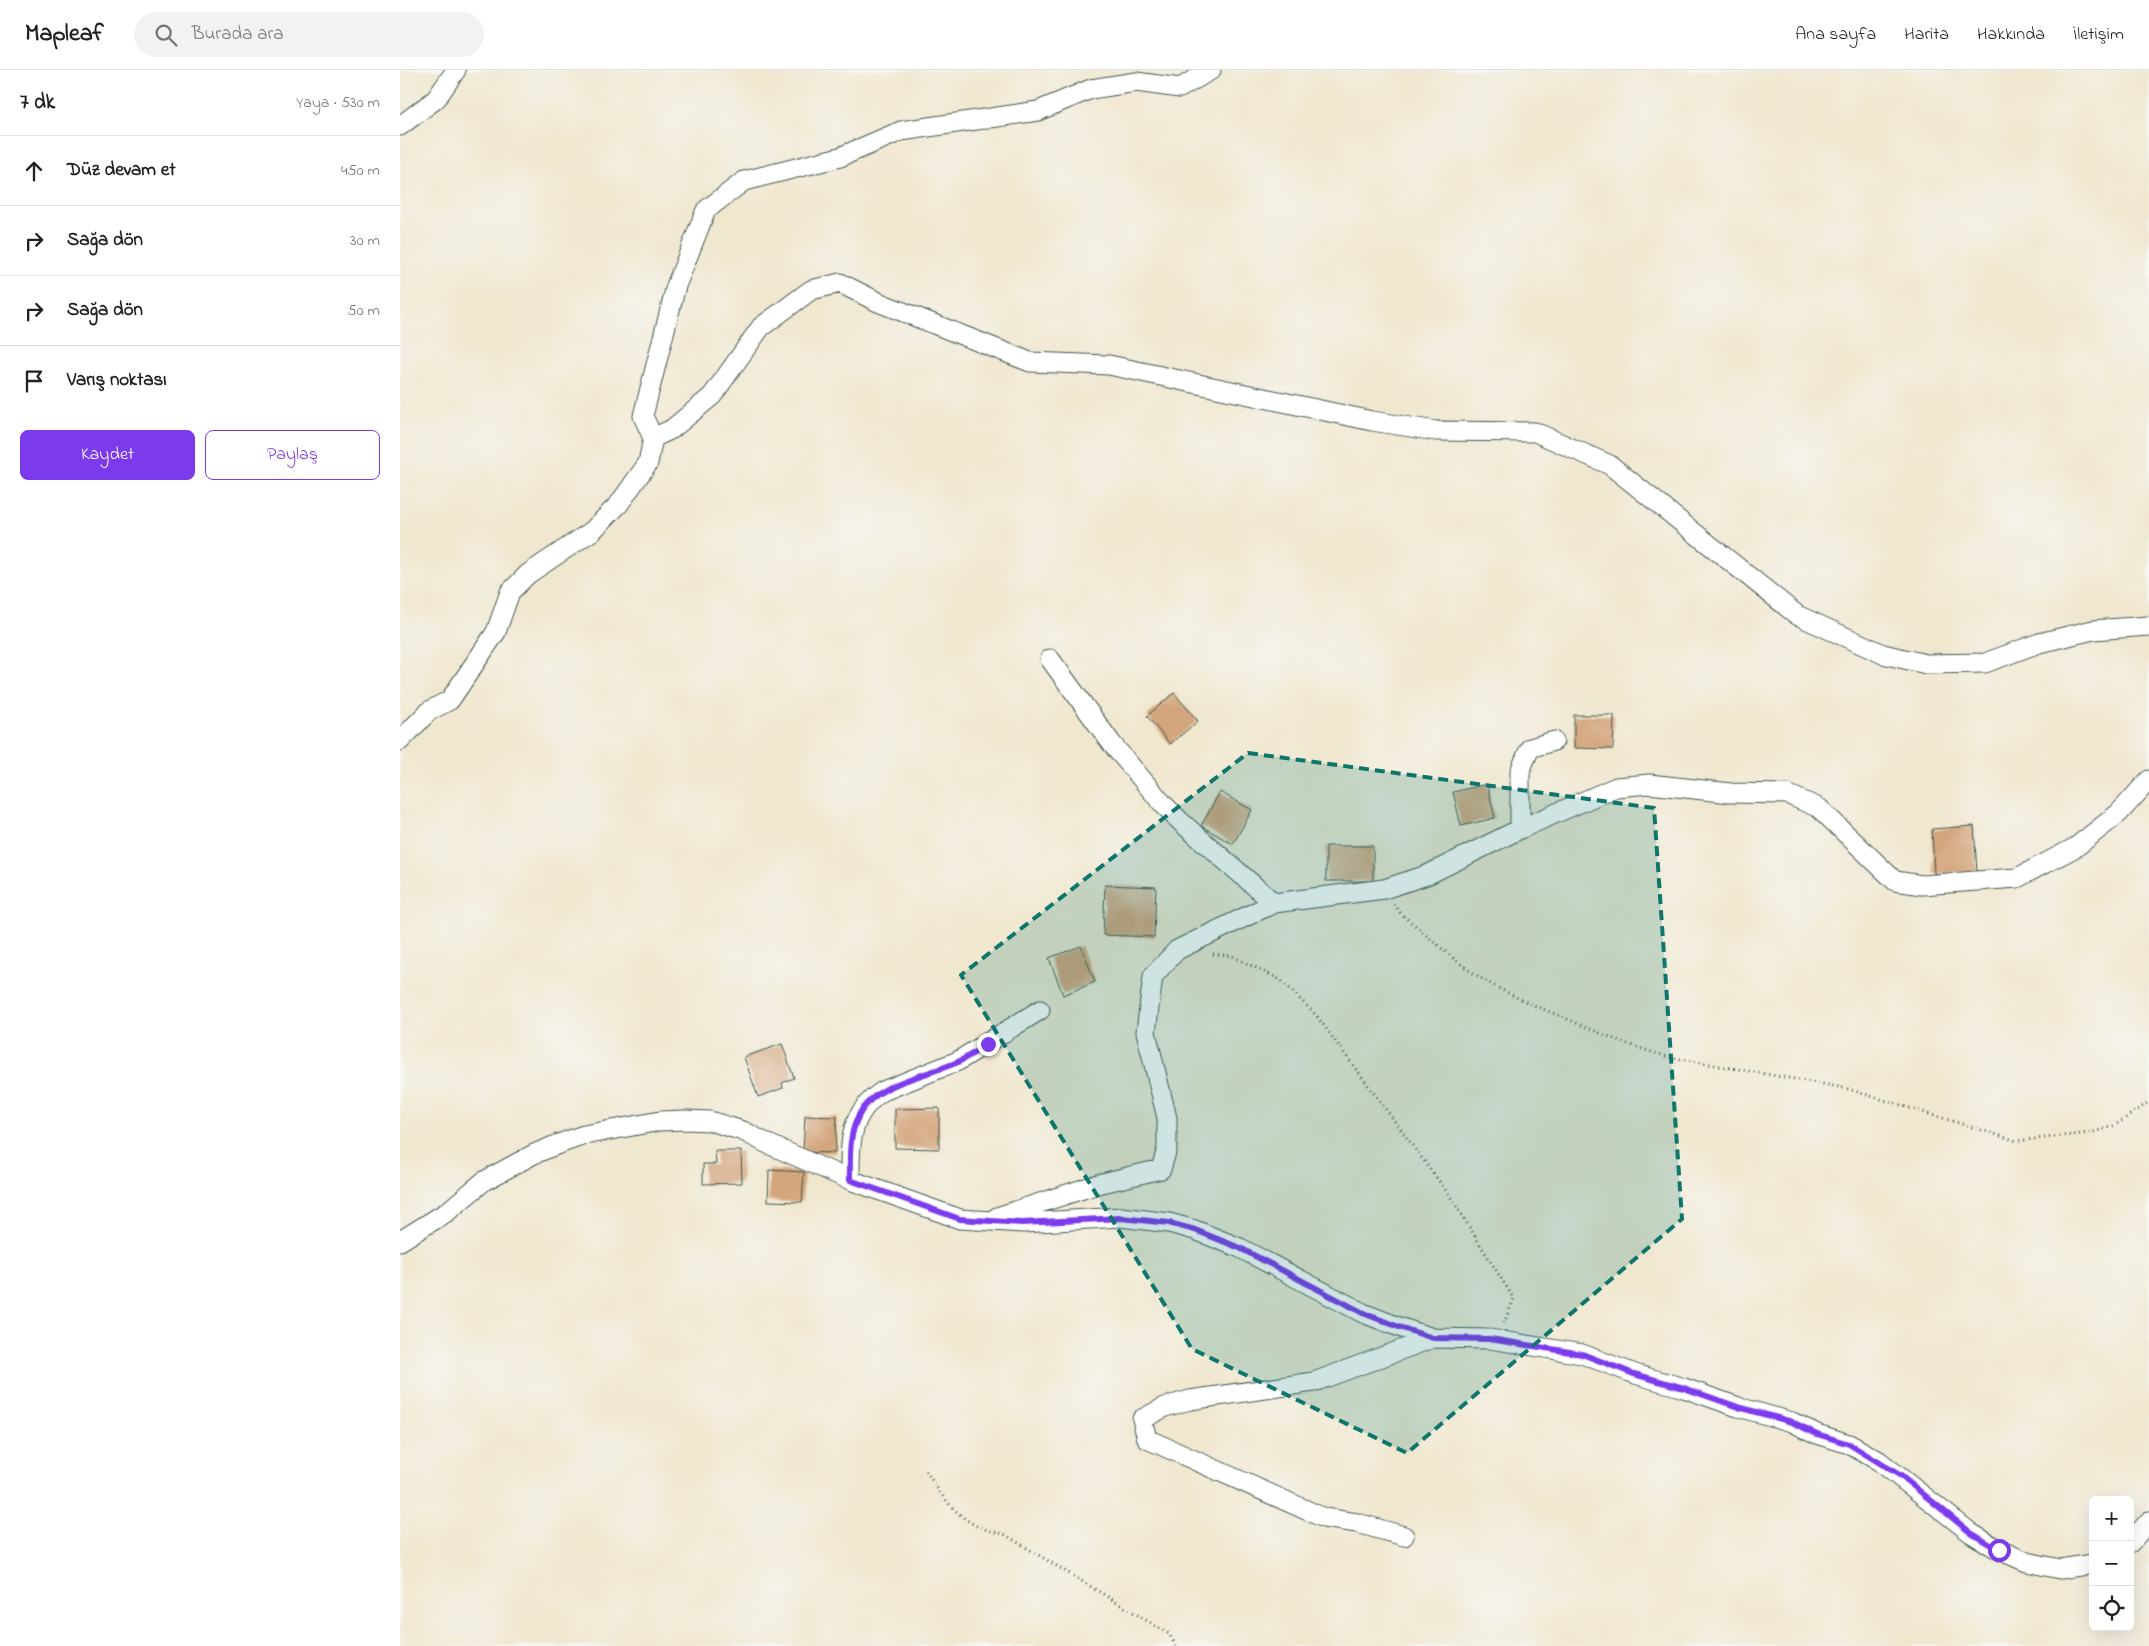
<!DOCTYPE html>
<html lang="tr">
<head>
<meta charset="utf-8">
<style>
  body { margin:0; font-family:"Indie Flower",sans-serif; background:#f2f2f2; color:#202124 }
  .controls { position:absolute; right:15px; bottom:15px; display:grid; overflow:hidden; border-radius:8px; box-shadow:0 5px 20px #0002 }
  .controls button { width:45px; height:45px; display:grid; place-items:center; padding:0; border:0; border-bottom:1px solid #e0e0e0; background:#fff; color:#202124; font:25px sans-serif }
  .stop { position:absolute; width:15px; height:15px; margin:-11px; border:4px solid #7c3aed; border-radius:50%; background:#fff }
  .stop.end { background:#7c3aed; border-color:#fff; box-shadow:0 1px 5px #0008 }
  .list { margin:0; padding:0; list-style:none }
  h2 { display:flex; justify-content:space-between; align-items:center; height:65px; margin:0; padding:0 20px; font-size:21px }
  h2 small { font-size:16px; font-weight:400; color:#757577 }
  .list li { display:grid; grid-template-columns:32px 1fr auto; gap:15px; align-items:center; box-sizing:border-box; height:70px; padding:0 20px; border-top:1px solid #e0e0e0 }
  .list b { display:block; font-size:19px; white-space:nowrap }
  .list em { font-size:16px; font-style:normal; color:#757577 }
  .actions { display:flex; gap:10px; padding:15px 20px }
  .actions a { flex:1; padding:11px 0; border:1px solid #7c3aed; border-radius:8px; text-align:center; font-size:18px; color:#7c3aed }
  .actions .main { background:#7c3aed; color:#fff }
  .icon { flex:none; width:28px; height:28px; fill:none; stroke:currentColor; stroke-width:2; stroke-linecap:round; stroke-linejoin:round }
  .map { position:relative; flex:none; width:1749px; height:1576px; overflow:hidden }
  header { display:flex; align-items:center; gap:30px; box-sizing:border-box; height:70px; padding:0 25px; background:#fff; border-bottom:1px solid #e0e0e0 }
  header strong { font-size:24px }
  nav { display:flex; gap:28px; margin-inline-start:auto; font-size:18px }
  .search { width:350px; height:45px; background:#f2f2f2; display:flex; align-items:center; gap:12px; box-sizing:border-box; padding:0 18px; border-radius:28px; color:#757577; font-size:19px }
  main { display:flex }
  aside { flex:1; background:#fff }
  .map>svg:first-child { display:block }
  .building { fill:#d4a67e }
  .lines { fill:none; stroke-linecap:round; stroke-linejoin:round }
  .minor-casing { stroke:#3e564b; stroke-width:21 }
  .path { stroke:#3e564b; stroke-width:3; stroke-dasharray:1 4; stroke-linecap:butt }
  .minor { stroke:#fff; stroke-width:19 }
  .route { stroke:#7c3aed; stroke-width:6 }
  .marked { fill:#0f766e; fill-opacity:0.2; stroke:#0f766e; stroke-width:4; stroke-dasharray:10 6; stroke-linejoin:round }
</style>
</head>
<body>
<header>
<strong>Mapleaf</strong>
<div class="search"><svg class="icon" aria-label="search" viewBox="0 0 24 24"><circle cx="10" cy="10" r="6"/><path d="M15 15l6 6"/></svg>Burada ara</div>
<nav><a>Ana sayfa</a><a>Harita</a><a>Hakkında</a><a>İletişim</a></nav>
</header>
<main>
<aside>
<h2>7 dk<small>Yaya · 530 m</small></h2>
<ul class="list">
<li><svg class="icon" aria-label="ahead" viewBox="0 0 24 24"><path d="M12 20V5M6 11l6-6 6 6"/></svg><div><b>Düz devam et</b></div><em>450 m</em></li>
<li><svg class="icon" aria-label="right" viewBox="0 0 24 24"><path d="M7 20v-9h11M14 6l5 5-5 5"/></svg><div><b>Sağa dön</b></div><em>30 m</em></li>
<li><svg class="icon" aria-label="right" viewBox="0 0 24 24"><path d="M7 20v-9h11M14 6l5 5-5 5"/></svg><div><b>Sağa dön</b></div><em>50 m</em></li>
<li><svg class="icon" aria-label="arrive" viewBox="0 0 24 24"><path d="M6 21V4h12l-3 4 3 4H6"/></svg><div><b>Varış noktası</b></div></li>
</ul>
<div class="actions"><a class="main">Kaydet</a><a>Paylaş</a></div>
</aside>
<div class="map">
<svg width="1749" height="1576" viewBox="0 0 1749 1576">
  <rect width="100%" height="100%" fill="#f6f6f2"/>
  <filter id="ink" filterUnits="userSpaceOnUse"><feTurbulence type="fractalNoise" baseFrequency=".02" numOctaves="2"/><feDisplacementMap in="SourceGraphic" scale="10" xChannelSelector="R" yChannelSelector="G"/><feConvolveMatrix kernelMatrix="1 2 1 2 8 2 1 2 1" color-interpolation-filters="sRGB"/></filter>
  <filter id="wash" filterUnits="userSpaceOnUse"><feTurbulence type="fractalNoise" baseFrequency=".0096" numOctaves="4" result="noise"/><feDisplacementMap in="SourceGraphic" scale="20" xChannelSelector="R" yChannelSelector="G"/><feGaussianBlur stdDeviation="1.12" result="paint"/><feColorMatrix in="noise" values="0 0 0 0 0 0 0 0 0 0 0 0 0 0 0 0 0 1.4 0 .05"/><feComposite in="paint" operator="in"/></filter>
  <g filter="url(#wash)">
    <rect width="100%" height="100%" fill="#f0e7cf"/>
    <g id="blocks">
      <path class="building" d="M774,623L798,651L770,674L747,646Z
        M1174,645H1214L1213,679L1174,678Z
        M1087,714L1095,748L1061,756L1053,722Z
        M820,722L852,740L833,774L801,756Z
        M1574,756L1577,802L1534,804L1532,759Z
        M926,776H973V811H926Z
        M705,815L756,817L754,867L703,865Z
        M681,876L695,912L663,925L649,888Z
        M382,974L394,1008L382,1013L383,1018L358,1027L344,987Z
        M539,1038V1079L495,1078V1039Z
        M405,1046L437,1047L435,1083L403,1082Z
        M315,1081H341L342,1113L303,1114V1094H316Z
        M369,1100L404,1102L402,1132L368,1131Z"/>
    </g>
  </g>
  <g filter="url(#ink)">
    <use href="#blocks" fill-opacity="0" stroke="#3e564b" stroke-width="1"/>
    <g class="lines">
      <defs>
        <path id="minor" d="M811,0L780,18L736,12L691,19L638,41L501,61L440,87L344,111L306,140L276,216L243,346L253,368L272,359L312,326L361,257L411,220L440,213L478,232L630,292L709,295L972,351L1036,361L1135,362L1210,395L1397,545L1483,584L1526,594L1585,593L1639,573L1693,560L1749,556
          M0,56L36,29L56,0
          M650,589L712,674L763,734L781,752L874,833
          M0,671L29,641L50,630L96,562L110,522L128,504L192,461L219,434L248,393L253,368
          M1120,759V701L1130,678L1154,671
          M450,1110C450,1072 449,1043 483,1021L558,991L640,940
          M597,1147L698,1114L761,1099L767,1079V1048L746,962L753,906L777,880L874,833L984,819L1027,805L1120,759L1216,717L1249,714L1331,723L1387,724L1419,738L1495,811L1522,815L1617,808L1676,777L1719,743L1749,710
          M0,1171L47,1142L84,1111L134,1084L156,1075L184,1065L260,1051L285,1050L310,1051L343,1061L366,1073L450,1110L560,1149L623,1153L721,1147L769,1153L795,1160L840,1178L963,1243L999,1257L1033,1268L1090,1269L1182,1284L1235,1304L1284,1318L1338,1337L1392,1352L1417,1364L1449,1374L1479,1391L1571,1463L1599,1480L1627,1492L1660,1499L1693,1494
          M1004,1466L957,1453L924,1448L747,1369L742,1349L765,1337L790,1330L914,1312L1033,1268
          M1730,1473L1749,1451"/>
      </defs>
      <use href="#minor" class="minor-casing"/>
      <path class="path" d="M994,834L1001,844C1020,859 1038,876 1057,891C1090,918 1133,935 1172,951C1204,965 1235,978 1269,987L1445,1018L1617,1071L1690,1063L1714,1056L1749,1032
        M813,884L832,886L881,910L916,945L1050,1126L1114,1229L1104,1253
        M526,1401C539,1422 554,1445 577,1456C585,1460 596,1462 604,1464L769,1564L776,1576"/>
      <use href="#minor" class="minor"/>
    </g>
  </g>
  <g class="lines" filter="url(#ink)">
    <path class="route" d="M588,974C578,980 568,987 558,992C527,1006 475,1012 459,1045C448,1066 450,1088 450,1110L560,1149L622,1153L721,1148L769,1153L795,1160L840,1178L963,1243L999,1257L1033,1268L1090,1269L1182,1284L1234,1304L1284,1318L1338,1337L1392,1352L1417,1364L1449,1374L1501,1406L1571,1463L1599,1480"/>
  </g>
  <path class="marked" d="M848,683L1254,738L1282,1149L1007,1383L792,1279L561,905Z"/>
</svg>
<div class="controls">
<button>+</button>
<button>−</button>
<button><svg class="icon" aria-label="locate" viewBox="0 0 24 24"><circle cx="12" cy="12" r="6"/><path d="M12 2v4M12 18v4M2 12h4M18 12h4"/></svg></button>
</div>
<div class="stop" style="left:1599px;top:1480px"></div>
<div class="stop end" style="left:588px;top:974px"></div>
</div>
</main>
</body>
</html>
